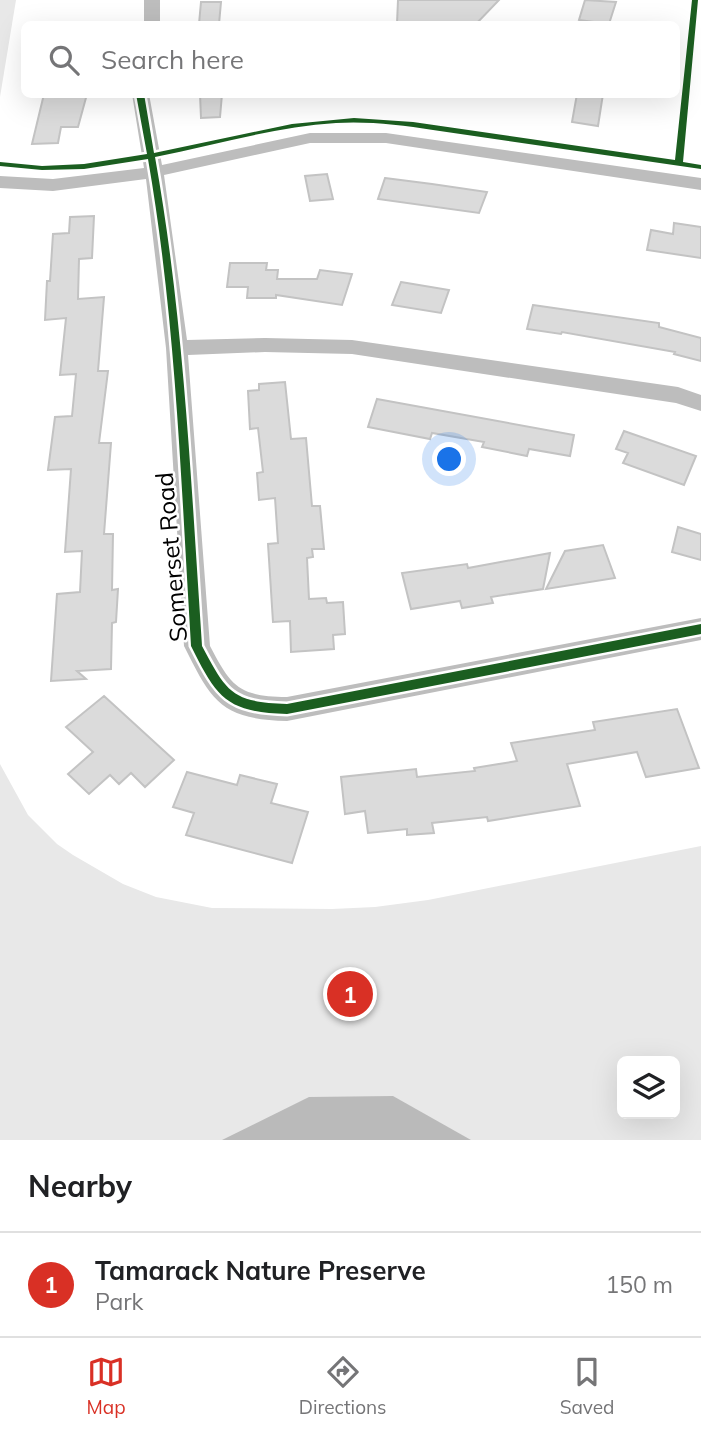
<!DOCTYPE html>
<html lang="en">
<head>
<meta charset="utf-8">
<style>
  body { margin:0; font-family:Mulish,sans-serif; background:#f2f2f2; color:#202124 }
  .controls { position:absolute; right:21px; bottom:21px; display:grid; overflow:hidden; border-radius:10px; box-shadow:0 7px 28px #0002 }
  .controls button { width:63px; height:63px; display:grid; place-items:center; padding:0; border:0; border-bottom:2px solid #e0e0e0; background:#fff; color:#202124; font:35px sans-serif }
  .you { position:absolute; left:450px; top:460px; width:24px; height:24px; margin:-18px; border:5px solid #fff; border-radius:50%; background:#1a73e8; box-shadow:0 0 0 10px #1a73e833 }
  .badge { display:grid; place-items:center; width:46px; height:46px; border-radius:50%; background:#d93025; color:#fff; font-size:23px; font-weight:700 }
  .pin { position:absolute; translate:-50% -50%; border:4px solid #fff; box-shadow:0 2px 7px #0006 }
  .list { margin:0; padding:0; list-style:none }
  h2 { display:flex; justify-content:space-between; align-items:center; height:91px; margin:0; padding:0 28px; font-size:30px }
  h2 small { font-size:23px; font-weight:400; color:#757577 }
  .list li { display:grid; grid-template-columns:46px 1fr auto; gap:21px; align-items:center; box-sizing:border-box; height:105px; padding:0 28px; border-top:2px solid #e0e0e0 }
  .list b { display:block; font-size:26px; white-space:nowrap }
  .list p { margin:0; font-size:23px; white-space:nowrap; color:#757577 }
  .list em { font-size:23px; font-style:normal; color:#757577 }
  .icon { flex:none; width:38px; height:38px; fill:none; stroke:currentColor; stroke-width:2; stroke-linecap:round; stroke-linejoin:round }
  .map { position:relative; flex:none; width:701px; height:1140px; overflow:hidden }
  .search { position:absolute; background:#fff; box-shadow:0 7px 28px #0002; left:21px; right:21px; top:21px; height:77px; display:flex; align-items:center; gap:18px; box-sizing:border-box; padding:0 24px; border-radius:10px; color:#757577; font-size:26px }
  .sheet { height:196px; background:#fff }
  nav { display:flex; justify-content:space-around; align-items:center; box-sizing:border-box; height:98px; border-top:2px solid #e0e0e0; background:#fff; font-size:19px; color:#757577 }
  nav a { display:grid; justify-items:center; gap:4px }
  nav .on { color:#d93025 }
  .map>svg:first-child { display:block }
  .green { fill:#e8e8e8; fill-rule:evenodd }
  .water { fill:#bababa }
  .building { fill:#dbdbdb; stroke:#c3c3c3; stroke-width:2 }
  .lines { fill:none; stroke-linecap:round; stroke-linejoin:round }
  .street { fill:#bdbdbd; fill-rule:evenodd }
  .cycleway-casing { stroke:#fff; stroke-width:5 }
  .cycleway { fill:#1b5e20; fill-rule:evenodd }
  .labels { text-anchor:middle; stroke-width:5; stroke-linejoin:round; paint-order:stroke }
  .street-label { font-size:24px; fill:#000; stroke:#fff }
</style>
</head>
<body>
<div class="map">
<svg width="701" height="1140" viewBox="0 0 701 1140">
  <rect width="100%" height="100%" fill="#fff"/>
  <path class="green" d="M0,0H16L0,97Z
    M0,764L28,815L57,844L73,855L123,884L156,897L212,908L332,909L375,907L428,900L701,846V1140H0ZM622,1061H675V1114H622Z"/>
  <path class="water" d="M393,1096L471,1140H222L309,1097Z"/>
  <path class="building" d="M398,0H499L476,24H397Z
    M585,0L616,2L609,24L579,20Z
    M201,2H221L219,24H199Z
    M44,94H87L78,127H61L58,143L32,144Z
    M200,94H222L220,117L201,118Z
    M577,94H603L598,126L572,122Z
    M327,174L333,199L310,201L305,176Z
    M385,178L432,184L487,192L479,213L378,199Z
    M94,216L92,258L79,259L78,299L104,297L98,371H108L99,443H111L104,534H113L112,590L118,589L116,622L112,623L111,669L77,671L86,679L51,681L57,594L80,592L82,551L65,552L71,469L48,470L55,417L72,416L76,374L60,375L66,318L45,320L47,281H50L53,234L69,233L70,217Z
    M674,223L701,227V258L647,250L651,230L673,234Z
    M230,263H267L266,270H278L277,279H317L320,270L352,274L342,305L276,295V298H247L248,287H227Z
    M401,282L449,290L441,313L392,305Z
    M533,305L659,323V327L701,338V361L674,354L675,352L562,332L561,334L527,329Z
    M285,382L291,439L306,438L312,506H320L324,549H312L313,557L307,558L309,599L326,598L327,603L343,602L345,634L333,635L334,649L291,652L290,621L273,622L268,544L278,543L275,498L259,500L257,473L263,472L258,428L250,429L248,391L259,390V384Z
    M377,399L574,435L570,456L529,449L527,456L482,447L484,442L432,433L430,439L368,427Z
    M624,431L696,456L684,485L623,463L628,453L616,449Z
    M678,527L701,534V560L672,552Z
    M603,545L615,578L546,589L565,551Z
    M550,553L543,589L491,597L493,603L462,608L460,601L411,609L402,573L467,564L468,568Z
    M104,696L174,760L145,787L131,773L119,784L110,775L89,794L68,774L93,752L66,727Z
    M677,709L699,768L646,777L637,752L567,764L580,806L488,821L487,817L432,823L434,833L407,835V829L368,833L365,811L345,814L341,777L416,769L417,777L475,771L474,768L517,761L511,743L595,730L593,722Z
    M187,772L237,785L240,775L277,784L271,803L308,812L292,863L186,835L194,813L173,807Z"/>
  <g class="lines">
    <path class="street" d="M144,0H160V24H144Z
      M132,94H149L162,165L310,133H386L701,178V190L386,143H310L164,175L187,340L265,338L352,340L678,387L701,395V411L676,403L352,354L265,352L188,355L210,646C232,688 239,696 287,697L701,618V640L287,721C221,719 212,702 184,646L166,348L146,179L53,191L0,188V176L53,179L144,168Z"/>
    <defs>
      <path id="cycleway" d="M692,0H698L683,162L701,165V169L433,130C401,125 368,121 336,123C275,127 215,145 155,157C184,318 191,483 202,646C227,693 232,702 287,704L701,624V634L287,714C226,712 217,698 191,646C181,483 176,320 148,159L84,169L42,170L0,166V162L42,166L84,164L147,154L136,94H144L154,153L292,124L354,118L413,122L675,160Z"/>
    </defs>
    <use href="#cycleway" class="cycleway-casing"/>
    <use href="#cycleway" class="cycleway"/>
  </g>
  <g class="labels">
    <g class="street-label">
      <text transform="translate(172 557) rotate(-95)" y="8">Somerset Road</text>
    </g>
  </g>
</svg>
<div class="controls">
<button><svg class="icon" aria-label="layers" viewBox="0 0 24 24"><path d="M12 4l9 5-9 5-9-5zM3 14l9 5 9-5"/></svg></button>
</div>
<div class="you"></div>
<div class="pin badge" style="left:350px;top:994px">1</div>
<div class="search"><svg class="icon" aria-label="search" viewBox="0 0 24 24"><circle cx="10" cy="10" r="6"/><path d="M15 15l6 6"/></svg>Search here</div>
</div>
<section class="sheet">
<h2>Nearby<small></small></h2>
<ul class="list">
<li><span class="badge">1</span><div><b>Tamarack Nature Preserve</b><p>Park</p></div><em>150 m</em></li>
</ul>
</section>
<nav>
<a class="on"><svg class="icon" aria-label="map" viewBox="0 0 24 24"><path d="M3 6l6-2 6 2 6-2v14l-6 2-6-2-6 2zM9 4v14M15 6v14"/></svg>Map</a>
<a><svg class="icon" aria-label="directions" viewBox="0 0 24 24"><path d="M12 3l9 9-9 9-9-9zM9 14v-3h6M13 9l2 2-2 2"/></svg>Directions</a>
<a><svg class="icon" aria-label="saved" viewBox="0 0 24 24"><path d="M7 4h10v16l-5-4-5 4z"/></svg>Saved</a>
</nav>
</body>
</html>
